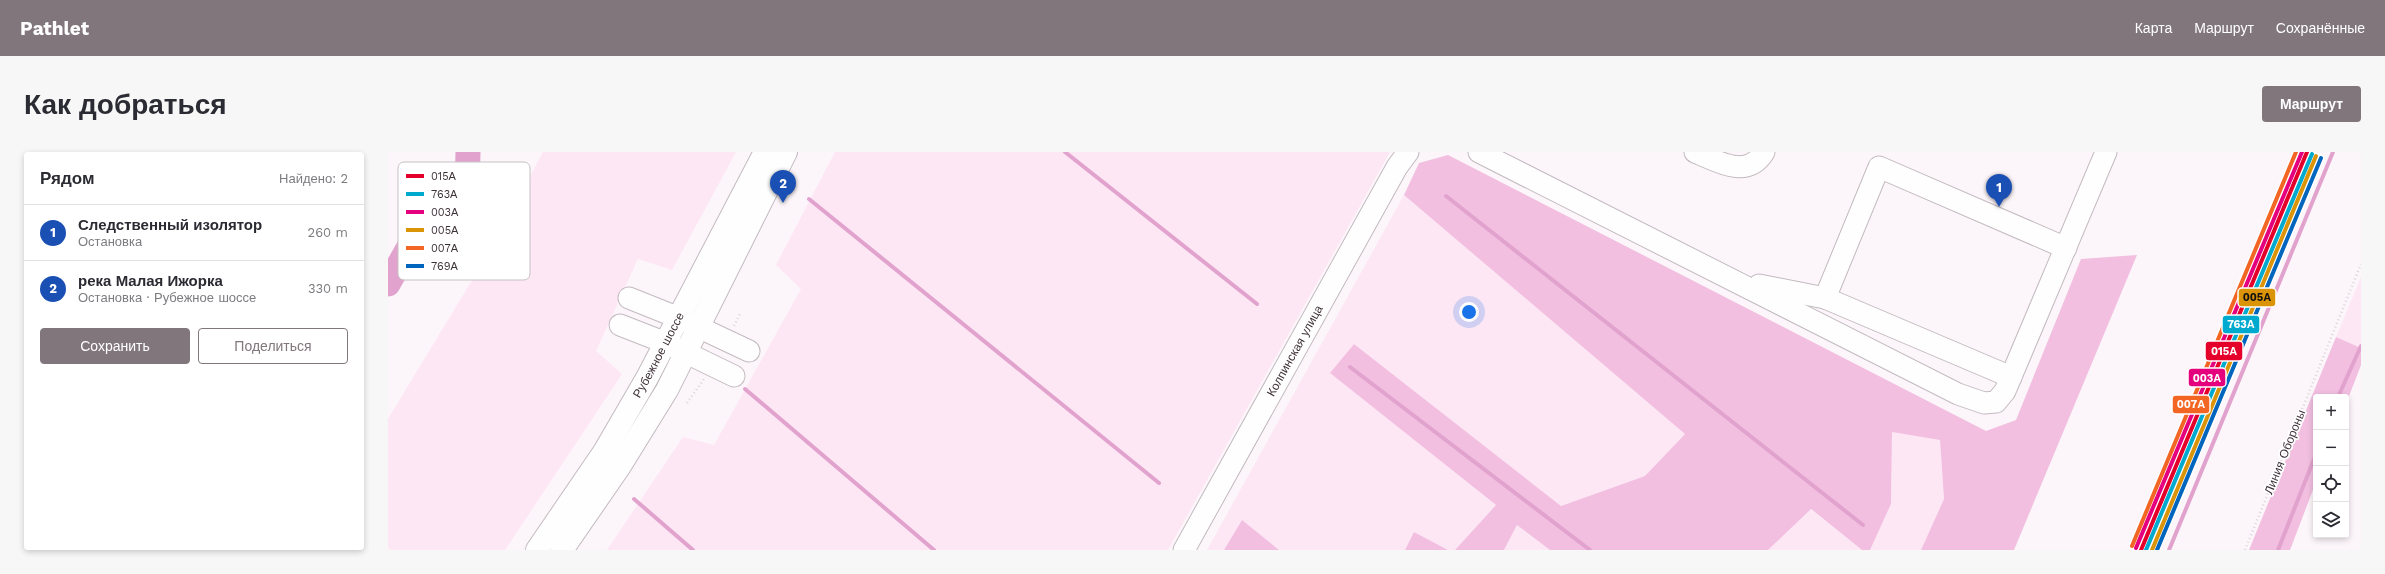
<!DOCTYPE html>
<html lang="ru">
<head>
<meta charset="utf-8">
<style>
  body { margin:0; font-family:"Work Sans",sans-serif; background:#f7f7f7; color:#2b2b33 }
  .controls { position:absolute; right:12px; bottom:12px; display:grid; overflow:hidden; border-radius:4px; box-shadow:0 2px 6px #0003 }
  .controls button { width:36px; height:36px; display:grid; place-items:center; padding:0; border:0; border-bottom:1px solid #e1e1e2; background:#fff; color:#2b2b33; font:20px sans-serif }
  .you { position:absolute; left:1081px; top:160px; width:14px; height:14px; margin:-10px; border:3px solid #fff; border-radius:50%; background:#1a73e8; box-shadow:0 0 0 6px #1a73e833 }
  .badge { display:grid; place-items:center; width:26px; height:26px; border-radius:50%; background:#80767c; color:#fff; font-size:13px; font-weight:700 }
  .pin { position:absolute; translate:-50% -33px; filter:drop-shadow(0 1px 2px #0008) }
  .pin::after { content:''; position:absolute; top:21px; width:14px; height:12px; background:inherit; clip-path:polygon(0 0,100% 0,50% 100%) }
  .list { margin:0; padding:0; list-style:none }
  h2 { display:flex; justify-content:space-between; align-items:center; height:52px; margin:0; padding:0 16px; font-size:17px }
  h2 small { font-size:13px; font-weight:400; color:#7c7c81 }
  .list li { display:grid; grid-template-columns:26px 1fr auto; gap:12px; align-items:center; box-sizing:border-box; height:56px; padding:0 16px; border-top:1px solid #e1e1e2 }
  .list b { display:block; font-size:15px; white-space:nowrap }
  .list p { margin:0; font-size:13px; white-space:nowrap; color:#7c7c81 }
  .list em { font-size:13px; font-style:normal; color:#7c7c81 }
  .actions { display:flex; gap:8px; padding:12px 16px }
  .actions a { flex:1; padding:9px 0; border:1px solid #80767c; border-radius:4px; text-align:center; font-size:14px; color:#80767c }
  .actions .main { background:#80767c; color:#fff }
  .icon { flex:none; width:22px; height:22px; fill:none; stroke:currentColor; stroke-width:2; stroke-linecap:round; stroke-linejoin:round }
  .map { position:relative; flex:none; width:1973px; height:398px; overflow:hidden; border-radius:4px }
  header { display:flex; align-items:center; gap:24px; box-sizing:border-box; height:56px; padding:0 20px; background:#80767c; color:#fff }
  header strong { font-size:19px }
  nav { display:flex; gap:22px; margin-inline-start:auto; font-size:14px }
  .intro { display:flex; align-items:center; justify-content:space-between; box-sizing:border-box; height:96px; padding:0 24px }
  h1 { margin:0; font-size:28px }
  .button { padding:10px 18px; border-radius:4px; background:#80767c; color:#fff; font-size:14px; font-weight:700 }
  main { display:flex; gap:24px; padding:0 24px }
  aside { flex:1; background:#fff; border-radius:4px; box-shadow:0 2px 6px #0003 }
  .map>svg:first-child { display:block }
  .green { fill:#fee7f5 }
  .forest { fill:#f2bfe1 }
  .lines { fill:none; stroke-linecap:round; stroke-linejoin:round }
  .stream { stroke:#e1a3ce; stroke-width:4 }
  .river { stroke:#e1a3ce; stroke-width:25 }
  .minor-casing { stroke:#c2babf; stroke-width:23 }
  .major-casing { stroke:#c2babf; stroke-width:24 }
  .path { stroke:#d9d6d8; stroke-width:2.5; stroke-dasharray:1 3; stroke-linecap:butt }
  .minor { stroke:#fffefe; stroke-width:21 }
  .major { stroke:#fffefe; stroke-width:22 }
  .rail-1-casing { stroke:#fff; stroke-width:7 }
  .rail-2-casing { stroke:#fff; stroke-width:7 }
  .rail-3-casing { stroke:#fff; stroke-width:7 }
  .rail-4-casing { stroke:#fff; stroke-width:7 }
  .rail-5-casing { stroke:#fff; stroke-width:7 }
  .rail-6-casing { stroke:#fff; stroke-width:7 }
  .rail-1 { stroke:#e4002b; stroke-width:4 }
  .rail-2 { stroke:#00a9ce; stroke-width:4 }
  .rail-3 { stroke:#e5007d; stroke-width:4 }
  .rail-4 { stroke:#db9408; stroke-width:4 }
  .rail-5 { stroke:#f26522; stroke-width:4 }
  .rail-6 { stroke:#0065bd; stroke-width:4 }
  .labels { text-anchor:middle; stroke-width:3.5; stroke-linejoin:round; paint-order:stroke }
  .street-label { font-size:12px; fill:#3d3138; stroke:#fff }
  .key { fill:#fff; stroke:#c5c1c3; stroke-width:1 }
  .key-label { font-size:11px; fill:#3d3138 }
  .line-badge { stroke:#fff; stroke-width:1.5 }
  .badge-label { font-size:11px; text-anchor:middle; font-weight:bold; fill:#fff }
  .pale-badge-label { font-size:11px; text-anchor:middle; font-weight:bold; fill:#111 }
</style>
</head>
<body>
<header>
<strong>Pathlet</strong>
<nav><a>Карта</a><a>Маршрут</a><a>Сохранённые</a></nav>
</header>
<div class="intro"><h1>Как добраться</h1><a class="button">Маршрут</a></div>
<main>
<aside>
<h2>Рядом<small>Найдено: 2</small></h2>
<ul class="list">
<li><span class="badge" style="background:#1a4fb4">1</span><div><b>Следственный изолятор</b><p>Остановка</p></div><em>260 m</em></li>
<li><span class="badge" style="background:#1a4fb4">2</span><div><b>река Малая Ижорка</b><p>Остановка · Рубежное шоссе</p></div><em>330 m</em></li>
</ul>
<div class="actions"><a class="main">Сохранить</a><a>Поделиться</a></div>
</aside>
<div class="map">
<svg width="1973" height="398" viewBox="0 0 1973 398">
  <rect width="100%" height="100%" fill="#fcf5f9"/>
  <path class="green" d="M155,0H348L284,118L250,107L208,199L234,222L117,398H0V267L109,87Z
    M447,0H1002L780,398H219L295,285L326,293L413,137L388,113Z
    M1016,43L1297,282L1257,324L1173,354L966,192L942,221L1108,353L1067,398H1060L1027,381L1017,398H891L854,369L836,398H819Z
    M1973,125V196L1948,185Z
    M1504,280L1552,288L1556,347L1533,398H1482L1503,352Z
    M1422,357L1474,398H1380Z
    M1129,373L1162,398H1116Z"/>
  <path class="forest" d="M1060,3L1598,279L1628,268L1693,107L1749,103L1626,398H1533L1556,347L1552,288L1504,280L1503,352L1482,398H1474L1423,357L1380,398H1162L1129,373L1116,398H1067L1108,353L942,221L966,192L1173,354L1257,324L1297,282L1016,43L1031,11Z
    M1948,185L1973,196V213L1958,252V245H1928V330L1902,398H1861Z
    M854,368L891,398H836Z
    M1026,380L1060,398H1017Z"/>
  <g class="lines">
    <path class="stream" d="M677,0L869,152
      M1058,44L1475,373
      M421,47L771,331
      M962,215L1202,398
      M357,237L546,398
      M1950,245L1973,194
      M246,347L305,398
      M1781,398L1945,0
      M1890,398L1928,302"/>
    <path class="river" d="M0,132L26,86L73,69L79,42L80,0"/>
    <defs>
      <g id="minor">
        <path d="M1091,0L1570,242L1596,251L1608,250L1617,239L1718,0"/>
        <path d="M1307,0C1329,9 1359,28 1376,0"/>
        <path d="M1371,133L1437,146L1623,225"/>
        <path d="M241,146L291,166L361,199"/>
        <path d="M1437,146L1491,15L1678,96"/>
        <path d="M232,173L278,191L346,224"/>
        <path id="s1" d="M796,398L1009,15L1020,0"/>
      </g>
      <g id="major">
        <path id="s2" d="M149,398L216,300L259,226L377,0"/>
        <path d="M174,398L232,314L279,238L398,0"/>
      </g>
    </defs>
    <use href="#minor" class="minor-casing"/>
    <use href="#major" class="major-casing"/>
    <path class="path" d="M346,174L352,162
      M299,251L316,227
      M1857,398L1973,112"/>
    <use href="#minor" class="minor"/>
    <use href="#major" class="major"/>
    <defs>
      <path id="rail-1" d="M1753,398L1919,0"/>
      <path id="rail-2" d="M1758,398L1924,2"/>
      <path id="rail-3" d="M1748,396L1914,0"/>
      <path id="rail-4" d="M1764,398L1928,4"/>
      <path id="rail-5" d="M1744,394L1908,0"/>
      <path id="rail-6" d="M1769,398L1933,6"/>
    </defs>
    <use href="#rail-1" class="rail-1-casing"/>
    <use href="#rail-2" class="rail-2-casing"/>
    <use href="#rail-3" class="rail-3-casing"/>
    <use href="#rail-4" class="rail-4-casing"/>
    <use href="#rail-5" class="rail-5-casing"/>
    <use href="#rail-6" class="rail-6-casing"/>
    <use href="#rail-1" class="rail-1"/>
    <use href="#rail-2" class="rail-2"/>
    <use href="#rail-3" class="rail-3"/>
    <use href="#rail-4" class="rail-4"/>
    <use href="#rail-5" class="rail-5"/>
    <use href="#rail-6" class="rail-6"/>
  </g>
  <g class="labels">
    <g class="street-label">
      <text dy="4" stroke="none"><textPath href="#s1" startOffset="228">Колпинская улица</textPath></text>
      <text dy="4" stroke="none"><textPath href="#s2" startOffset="230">Рубежное шоссе</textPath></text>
      <text transform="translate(1897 300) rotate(-68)" y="4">Линия Обороны</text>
    </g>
  </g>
  <rect x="10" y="10" width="132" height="118" rx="6" class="key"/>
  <rect x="18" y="22" width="18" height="4" fill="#e4002b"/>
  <rect x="18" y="40" width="18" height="4" fill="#00a9ce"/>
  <rect x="18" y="58" width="18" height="4" fill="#e5007d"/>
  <rect x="18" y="76" width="18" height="4" fill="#db9408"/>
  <rect x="18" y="94" width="18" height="4" fill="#f26522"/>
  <rect x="18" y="112" width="18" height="4" fill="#0065bd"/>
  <g class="key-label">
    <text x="43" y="28">015А</text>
    <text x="43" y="46">763А</text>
    <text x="43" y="64">003А</text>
    <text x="43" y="82">005А</text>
    <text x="43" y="100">007А</text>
    <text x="43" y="118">769А</text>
  </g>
  <g class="line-badge">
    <rect x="1850" y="136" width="38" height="19" rx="4" fill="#db9408"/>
    <rect x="1834" y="163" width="38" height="19" rx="4" fill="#00a9ce"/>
    <rect x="1817" y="189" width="38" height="20" rx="4" fill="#e4002b"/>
    <rect x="1800" y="216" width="38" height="19" rx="4" fill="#e5007d"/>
    <rect x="1784" y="243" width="38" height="19" rx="4" fill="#f26522"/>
  </g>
  <g class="badge-label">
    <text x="1853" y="176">763А</text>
    <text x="1836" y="203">015А</text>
    <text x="1819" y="230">003А</text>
    <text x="1803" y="256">007А</text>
  </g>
  <g class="pale-badge-label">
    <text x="1869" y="149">005А</text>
  </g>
</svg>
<div class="controls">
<button>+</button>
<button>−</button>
<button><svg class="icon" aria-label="locate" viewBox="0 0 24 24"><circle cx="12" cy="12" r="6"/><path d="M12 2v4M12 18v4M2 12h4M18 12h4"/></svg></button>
<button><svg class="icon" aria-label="layers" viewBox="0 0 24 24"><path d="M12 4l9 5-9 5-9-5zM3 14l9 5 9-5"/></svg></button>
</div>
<div class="you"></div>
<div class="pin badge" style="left:1611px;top:55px;background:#1a4fb4">1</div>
<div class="pin badge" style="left:395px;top:51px;background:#1a4fb4">2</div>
</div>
</main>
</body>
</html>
